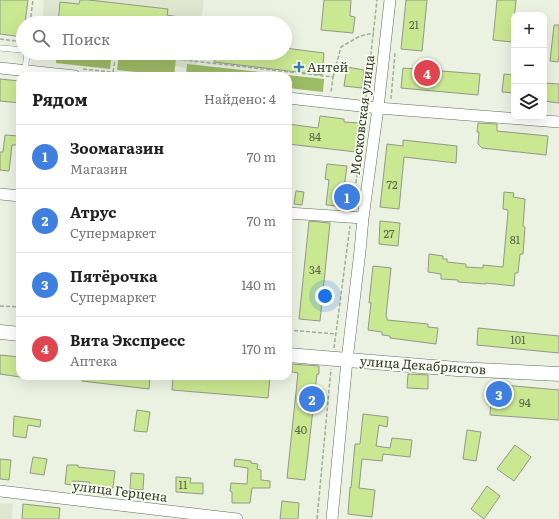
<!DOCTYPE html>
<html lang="ru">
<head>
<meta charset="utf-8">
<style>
  body { margin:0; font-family:Literata,serif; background:#f2f2f2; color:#202124 }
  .controls { position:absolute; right:12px; top:12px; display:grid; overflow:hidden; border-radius:8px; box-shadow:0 4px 16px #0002 }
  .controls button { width:36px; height:36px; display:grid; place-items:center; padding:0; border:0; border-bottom:1px solid #e0e0e0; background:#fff; color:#202124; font:20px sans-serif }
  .you { position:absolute; left:325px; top:296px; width:14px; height:14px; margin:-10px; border:3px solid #fff; border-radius:50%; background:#1a73e8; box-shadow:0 0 0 6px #1a73e833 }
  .badge { display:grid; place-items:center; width:26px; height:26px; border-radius:50%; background:#1a73e8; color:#fff; font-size:13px; font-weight:700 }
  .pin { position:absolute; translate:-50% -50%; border:2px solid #fff; box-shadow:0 1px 4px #0006 }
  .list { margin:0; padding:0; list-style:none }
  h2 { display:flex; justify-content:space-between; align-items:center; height:52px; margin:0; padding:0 16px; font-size:17px }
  h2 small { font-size:13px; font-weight:400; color:#757577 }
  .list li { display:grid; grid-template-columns:26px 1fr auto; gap:12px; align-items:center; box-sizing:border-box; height:64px; padding:0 16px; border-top:1px solid #e0e0e0 }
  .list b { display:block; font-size:15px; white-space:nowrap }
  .list p { margin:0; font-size:13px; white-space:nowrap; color:#757577 }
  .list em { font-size:13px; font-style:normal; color:#757577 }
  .icon { flex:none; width:22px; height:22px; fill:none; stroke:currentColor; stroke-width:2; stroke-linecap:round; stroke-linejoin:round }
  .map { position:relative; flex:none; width:559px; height:519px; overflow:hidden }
  .search { position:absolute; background:#fff; box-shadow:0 4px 16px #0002; left:16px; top:16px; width:276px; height:44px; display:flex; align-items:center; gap:10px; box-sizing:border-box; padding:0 14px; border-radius:22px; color:#757577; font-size:15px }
  .panel { position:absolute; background:#fff; box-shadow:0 4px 16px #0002; left:16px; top:72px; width:276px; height:308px; border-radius:12px }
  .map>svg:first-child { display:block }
  .built { fill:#dee6d0 }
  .forest { fill:#9dba65 }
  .building { fill:#cae892; stroke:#92988a }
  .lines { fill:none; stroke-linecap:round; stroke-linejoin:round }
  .service-casing { stroke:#666b5e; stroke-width:6 }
  .minor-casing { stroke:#666b5e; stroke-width:12 }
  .tertiary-casing { stroke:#666b5e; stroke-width:15 }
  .path { stroke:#a6ab9f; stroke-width:1.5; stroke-dasharray:4 2; stroke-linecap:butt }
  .service { stroke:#fff; stroke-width:5.5 }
  .minor { stroke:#fff; stroke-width:11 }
  .tertiary { stroke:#fff; stroke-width:14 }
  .poi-dot { fill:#387db2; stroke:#f9ffef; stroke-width:1.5 }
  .labels { text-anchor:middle; stroke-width:3.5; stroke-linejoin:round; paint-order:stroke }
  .number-label { font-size:11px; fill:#5c664c }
  .poi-label { font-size:13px; fill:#383a34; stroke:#f9ffef; text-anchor:start }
  .street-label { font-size:13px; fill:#383a34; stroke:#f9ffef }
</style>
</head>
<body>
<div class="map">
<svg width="559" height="519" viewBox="0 0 559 519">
  <rect width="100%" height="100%" fill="#ebf2e2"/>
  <path class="built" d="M44,0H204L201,23H42Z
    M61,53H198L196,69Z
    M0,503L13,504L12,519H0Z"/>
  <path class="forest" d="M57,53H112L110,69L56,63Z
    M119,53L176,59L174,76L117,70Z
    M187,64L324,79L323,92L288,88V76H186Z"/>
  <path class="building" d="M0,0H28L25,23H23V37L0,34Z
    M80,0H89L168,9L167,15L191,19L190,23H58L60,2L79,4Z
    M324,0H351L350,16L355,17L353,33L321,30Z
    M406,0H427L422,51L401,49Z
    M497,0H516L512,42L493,40Z
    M554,25H559V56L558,62L550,61Z
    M285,48L324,53L322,75L214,62L216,53H285Z
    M347,67L364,70L362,88L344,86Z
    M403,68L480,74L478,95L401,88Z
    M504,74L514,75V93L502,92Z
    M0,79L20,81V103L0,101Z
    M544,83L559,84V103L544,101Z
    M320,116L344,119V122L359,123L356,152L288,144V124L318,128Z
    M478,123L497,124V131L548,136L546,155L482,148L478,144L479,132H477Z
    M5,135L19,136V145H12L9,171L0,170V152H3Z
    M403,140L457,146L456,163L404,157L399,209L380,207L387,144L403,146Z
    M327,164L347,166L343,195L347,196L346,207L326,205L329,180L325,179Z
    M296,191L304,192L302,205L294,204Z
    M504,192L514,193L513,197L525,199L523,226L525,227L523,254H520L518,273H515L514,286L486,283V284L458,282V280L441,279V274L428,272L429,254L443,256V259H447V262L466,264V267L483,268V265L503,267L508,212V210L503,209Z
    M309,221L330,223L320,321L299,319Z
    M380,221L400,223L398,246L379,244Z
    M373,266L391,268L386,316L387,317V320L428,324V327L438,328L436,344L390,338V336L382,335V332L368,330L371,303H369Z
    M478,328L559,336V353L477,345Z
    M0,355L20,357V377L0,374Z
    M292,364L319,366V374H317L305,480L287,478L298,373L292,372Z
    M408,374L428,375V389L407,388Z
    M83,376H150L149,389L82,381Z
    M173,376L270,377L268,398L172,390Z
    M492,384L559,390V420L490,415Z
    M137,410L150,412L147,432L134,431Z
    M363,414L388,417L387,427L379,425L376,446L390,448L392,438L412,440L410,457L383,454L382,461L362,459L359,488L375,490L372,517L348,514L350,487L351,488L355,444H360Z
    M14,416L41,420L40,427L28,425L26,438L13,436Z
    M467,430L481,432L476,461L463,459Z
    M515,445L531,457L514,481L497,469Z
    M33,457L47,459L44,475L30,473Z
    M0,459L11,460L9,480L0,479Z
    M235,459L251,461V463L258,464L257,469L261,470V480L270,481V488H252L250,503H232V492L230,491L231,483L247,484L248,468L234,466Z
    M67,465H78V467L115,471L113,488L89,486L90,482L73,481V485L65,484Z
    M131,473L144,474L143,490L130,489Z
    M176,477L191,478L190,483H203V494L176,492Z
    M487,486L500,496L484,519L471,509Z
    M282,501L299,503L298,519H280Z
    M23,504L60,508L59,519H22Z"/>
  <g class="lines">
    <defs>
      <path id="service" d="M0,48L23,50
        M25,71L27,53"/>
      <path id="minor" d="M0,68L75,76
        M288,98L378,108L559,122
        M0,194L20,196
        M288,213L363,218
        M0,491L237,519
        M332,519L347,360L360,251L363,218L378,108L390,0"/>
      <path id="tertiary" d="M0,332L20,334
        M288,355L457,369L559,374"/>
    </defs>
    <use href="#service" class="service-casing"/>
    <use href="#minor" class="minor-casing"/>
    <use href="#tertiary" class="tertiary-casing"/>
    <path class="path" d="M30,23L33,0
      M0,39L23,42
      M123,53L333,77L331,92
      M83,69L148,76
      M113,72L116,53
      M333,77L341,47L360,36L374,33
      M366,97L377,0
      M391,99L395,53
      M353,207L364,117
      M0,306L20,307
      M288,330L336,334
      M334,348L350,226
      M317,519L331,369"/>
    <use href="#service" class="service"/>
    <use href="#minor" class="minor"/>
    <use href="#tertiary" class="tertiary"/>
  </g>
  <path class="poi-dot" d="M297 61h4v4h4v4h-4v4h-4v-4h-4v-4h4z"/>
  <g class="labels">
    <g class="number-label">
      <text x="414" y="29">21</text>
      <text x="315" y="141">84</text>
      <text x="392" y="189">72</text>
      <text x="389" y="238">27</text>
      <text x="515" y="244">81</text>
      <text x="315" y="274">34</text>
      <text x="518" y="344">101</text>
      <text x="525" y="407">94</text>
      <text x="301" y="434">40</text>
      <text x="183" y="489">11</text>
    </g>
    <g class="poi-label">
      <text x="307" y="72">Антей</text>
    </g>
    <g class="street-label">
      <text transform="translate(362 115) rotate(-83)" y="5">Московская улица</text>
      <text transform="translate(423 365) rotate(4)" y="5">улица Декабристов</text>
      <text transform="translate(120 491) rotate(7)" y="5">улица Герцена</text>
    </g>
  </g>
</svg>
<div class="controls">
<button>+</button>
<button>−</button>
<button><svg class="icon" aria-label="layers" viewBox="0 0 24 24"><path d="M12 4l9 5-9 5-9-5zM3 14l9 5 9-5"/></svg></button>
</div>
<div class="you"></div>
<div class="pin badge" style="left:347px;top:197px;background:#3f7fe0">1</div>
<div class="pin badge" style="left:312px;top:399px;background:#3f7fe0">2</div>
<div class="pin badge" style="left:499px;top:394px;background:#3f7fe0">3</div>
<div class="pin badge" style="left:427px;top:73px;background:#e0444e">4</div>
<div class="search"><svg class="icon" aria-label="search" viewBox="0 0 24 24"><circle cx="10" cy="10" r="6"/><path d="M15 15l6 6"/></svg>Поиск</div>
<section class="panel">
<h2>Рядом<small>Найдено: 4</small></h2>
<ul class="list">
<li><span class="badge" style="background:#3f7fe0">1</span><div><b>Зоомагазин</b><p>Магазин</p></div><em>70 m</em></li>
<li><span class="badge" style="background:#3f7fe0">2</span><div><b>Атрус</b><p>Супермаркет</p></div><em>70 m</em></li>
<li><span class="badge" style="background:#3f7fe0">3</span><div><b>Пятёрочка</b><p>Супермаркет</p></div><em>140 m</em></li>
<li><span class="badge" style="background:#e0444e">4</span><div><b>Вита Экспресс</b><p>Аптека</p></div><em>170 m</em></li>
</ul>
</section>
</div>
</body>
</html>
